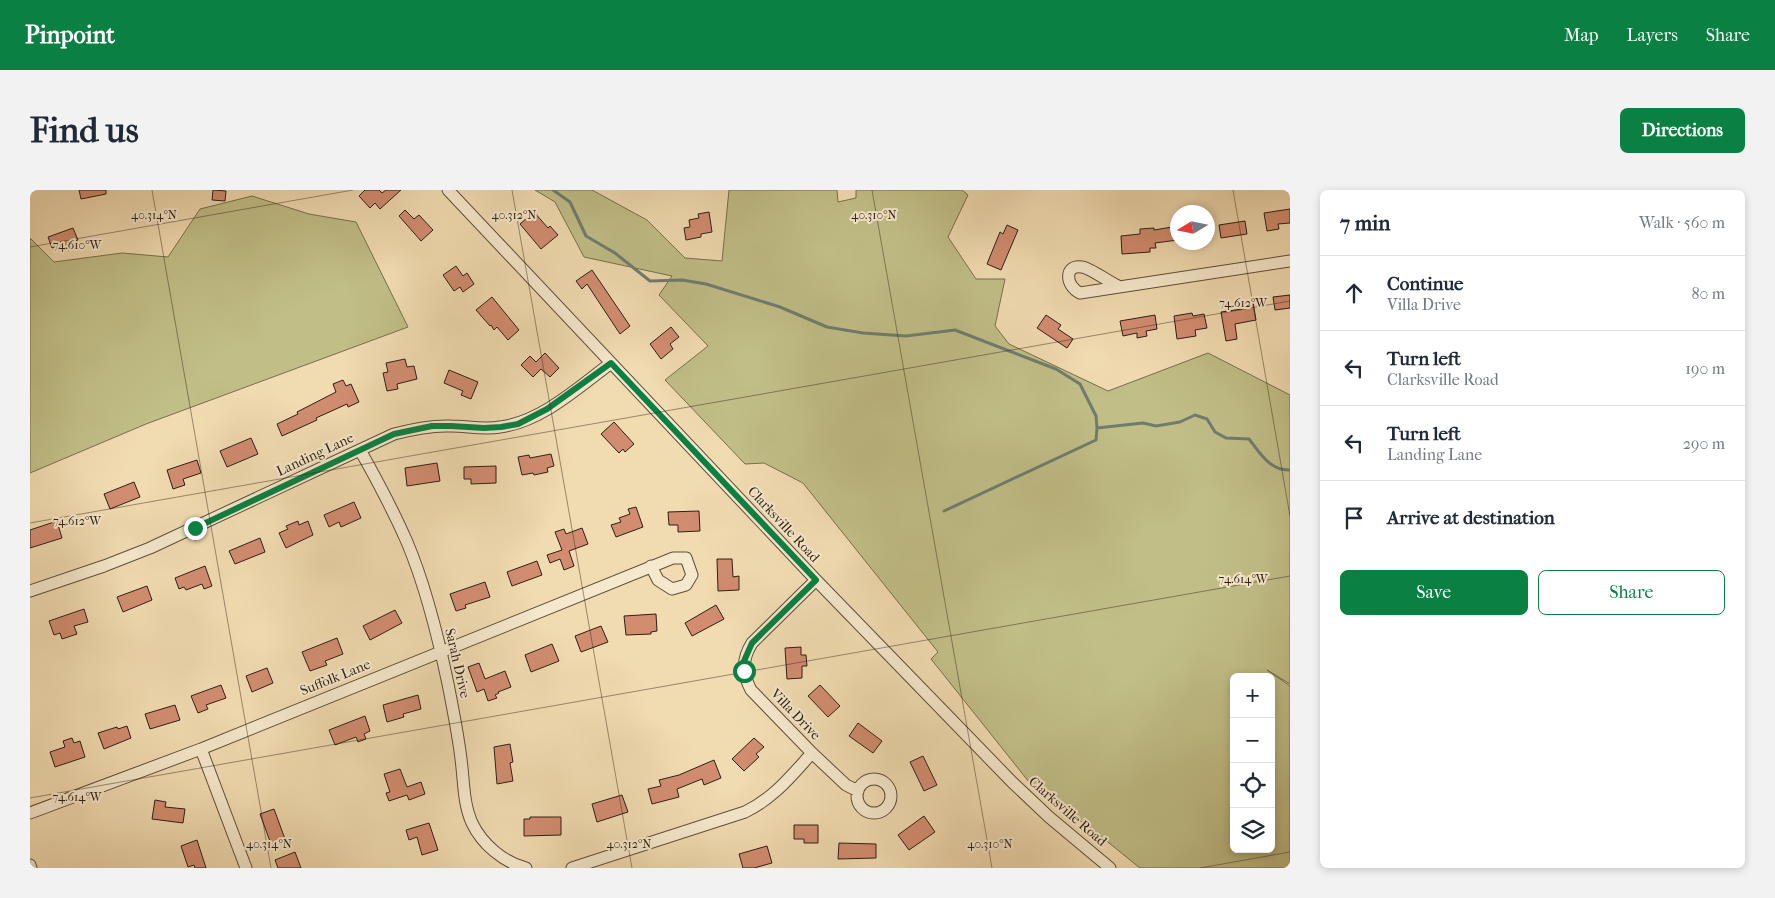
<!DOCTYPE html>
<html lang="en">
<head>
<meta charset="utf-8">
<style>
  body { margin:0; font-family:"IM FELL French Canon",serif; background:#f2f2f3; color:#1f2937 }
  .controls { position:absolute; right:15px; bottom:15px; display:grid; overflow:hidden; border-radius:8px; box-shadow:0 2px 8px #0003 }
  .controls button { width:45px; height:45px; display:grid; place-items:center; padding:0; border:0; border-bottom:1px solid #e0e1e3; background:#fff; color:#1f2937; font:25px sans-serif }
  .compass { position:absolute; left:1140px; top:15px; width:45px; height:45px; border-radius:50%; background:#fff; box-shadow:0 2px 8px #0003; rotate:260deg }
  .stop { position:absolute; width:15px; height:15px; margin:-11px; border:4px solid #0b8043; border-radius:50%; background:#fff }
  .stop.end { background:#0b8043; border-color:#fff; box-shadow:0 1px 5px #0008 }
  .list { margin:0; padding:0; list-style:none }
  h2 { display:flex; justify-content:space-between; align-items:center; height:65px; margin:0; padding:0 20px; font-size:21px }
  h2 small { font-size:16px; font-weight:400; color:#747a83 }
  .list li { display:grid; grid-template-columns:32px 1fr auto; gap:15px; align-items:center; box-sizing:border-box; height:75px; padding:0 20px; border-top:1px solid #e0e1e3 }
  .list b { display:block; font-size:19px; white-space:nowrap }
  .list p { margin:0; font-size:16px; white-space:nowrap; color:#747a83 }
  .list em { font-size:16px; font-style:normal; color:#747a83 }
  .actions { display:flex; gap:10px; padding:15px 20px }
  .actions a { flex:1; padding:11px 0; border:1px solid #0b8043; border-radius:8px; text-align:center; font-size:18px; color:#0b8043 }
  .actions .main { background:#0b8043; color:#fff }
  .icon { flex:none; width:28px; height:28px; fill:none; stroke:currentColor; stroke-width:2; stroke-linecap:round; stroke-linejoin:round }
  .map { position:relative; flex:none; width:1260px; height:678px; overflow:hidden; border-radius:8px }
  header { display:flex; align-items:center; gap:30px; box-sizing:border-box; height:70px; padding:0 25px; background:#0b8043; color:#fff }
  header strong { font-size:24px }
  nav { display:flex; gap:28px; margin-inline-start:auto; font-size:18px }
  .intro { display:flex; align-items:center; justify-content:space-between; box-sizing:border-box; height:120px; padding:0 30px }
  h1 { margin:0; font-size:35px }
  .button { padding:12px 22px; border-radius:8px; background:#0b8043; color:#fff; font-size:18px; font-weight:700 }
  main { display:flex; gap:30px; padding:0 30px }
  aside { flex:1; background:#fff; border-radius:8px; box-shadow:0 2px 8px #0003 }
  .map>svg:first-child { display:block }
  .green { fill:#c1be87; stroke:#786e4c; fill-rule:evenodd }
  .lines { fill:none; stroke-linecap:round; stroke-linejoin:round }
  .stream { stroke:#6f7d6f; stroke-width:3 }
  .building { fill:#d28d71; stroke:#2e1f11 }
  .minor-casing { stroke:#5f4e39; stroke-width:13 }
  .minor { stroke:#f6e8cc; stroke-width:11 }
  .route { stroke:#0b8043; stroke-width:6 }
  .ticks { fill:none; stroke:#2e1f11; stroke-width:1; stroke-opacity:0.45 }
  .labels { text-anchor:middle; stroke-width:4; stroke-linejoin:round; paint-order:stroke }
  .street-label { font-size:14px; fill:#2e1f11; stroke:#f6e8cc }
  .ticks-label { font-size:12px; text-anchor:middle; fill:#2e1f11; stroke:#f6e8cc; stroke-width:4; stroke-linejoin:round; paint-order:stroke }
</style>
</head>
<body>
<header>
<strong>Pinpoint</strong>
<nav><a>Map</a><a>Layers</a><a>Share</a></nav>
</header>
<div class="intro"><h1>Find us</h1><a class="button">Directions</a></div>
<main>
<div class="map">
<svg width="1260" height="678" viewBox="0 0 1260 678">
  <rect width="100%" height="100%" fill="#f1dbb1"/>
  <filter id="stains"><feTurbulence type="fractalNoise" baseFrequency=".004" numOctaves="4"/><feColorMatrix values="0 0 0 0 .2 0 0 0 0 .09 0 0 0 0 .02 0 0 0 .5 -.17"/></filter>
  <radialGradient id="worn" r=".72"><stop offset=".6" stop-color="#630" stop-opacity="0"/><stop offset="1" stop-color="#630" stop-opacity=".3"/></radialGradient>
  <path class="green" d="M505,0H562L617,30L655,68L692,71L699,0H807L808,12L826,8V0H932L938,5L918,47L946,89H975L965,136L979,154L1078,201L1178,163L1260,205V494L1237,480L1260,496V678H1110L1063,640L1003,597L901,469L908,462L773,293L734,273L715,274L635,190L678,156L629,105L642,86L554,67L525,12ZM1204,487H1241V659H1204Z
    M222,6L279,24L326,32L378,137L116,234L0,283V48L24,72L92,63L138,67L170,19Z"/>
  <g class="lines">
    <path class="stream" d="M523,0L540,12L556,46L585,63L620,91L652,90L676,94L750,117L797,137L833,143L876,146L925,140L1026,179L1050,194L1066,226L1067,238L1066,250L914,321
      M1067,238L1113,233L1126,236L1150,232L1165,225L1177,229L1185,242L1196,248L1219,249C1230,263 1240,281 1260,280"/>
  </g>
  <path class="building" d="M49,0H76V4L51,9Z
    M183,0L196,1L195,11L182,10Z
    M335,0H349L352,3L356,0H371L350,19L345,13L340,18L329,6Z
    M1260,19V33L1248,34L1249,39L1237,41L1234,23Z
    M375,20L384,29L389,25L403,40L391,51L369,26Z
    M504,22L518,38L520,36L528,45L511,59L490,34Z
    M679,22L682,42L671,44V47L656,50L654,38L660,37L659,30L669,28L668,24Z
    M1215,31L1217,44L1191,48L1189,35Z
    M977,35L988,40L971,80L957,74L970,42L973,44Z
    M1148,36V50L1125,53L1126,58H1120V62L1092,64L1091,46L1110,44V39L1124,38V40Z
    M43,38L48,50L42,52L44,58L32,62L29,55L22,58L18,47Z
    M426,76L433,86L437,83L444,94L433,102L430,97L424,101L413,85Z
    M562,80L600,136L590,144L557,94L552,99L546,91Z
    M1260,105V118L1245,120L1243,107Z
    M462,107L489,140L478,150L467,137L464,140L461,135L460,136L446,120Z
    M1223,112L1226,130L1205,134L1207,149L1196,151L1191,122L1212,119L1211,115Z
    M1162,123L1163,126L1174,124L1177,138L1165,140L1166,146L1147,149L1144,126Z
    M1016,125L1031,135L1028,139L1043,149L1037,158L1007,138Z
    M1125,125L1127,139L1116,141L1117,146L1107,148V143L1093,146L1090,131Z
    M641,137L649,147L640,154L643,159L631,169L620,154Z
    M515,163L529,178L520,187L511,179L503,187L491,175L500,166L506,172Z
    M375,169L377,177L384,176L387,189L367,194L368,199L357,201L353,183L358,182L356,173Z
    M419,180L448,192L441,209L431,205L433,201L414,193Z
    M313,190L316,196L321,194L329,212L318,217L317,214L286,228L287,230L252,246L247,234L268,224L267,222L306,202L303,194Z
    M584,232L604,254L595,262L593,259L589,263L571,244Z
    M221,248L228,264L197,277L190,261Z
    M521,264L524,276L517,278L518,282L504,285L503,283L492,285L488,267L499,265L500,268Z
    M167,270L171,283L153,289L155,295L143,299L137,280Z
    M407,273L410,291L377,296L375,278Z
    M466,276V293L441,294V289H434V277Z
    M104,292L110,307L80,319L74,304Z
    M324,312L331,328L311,337L309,332L299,337L294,325Z
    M606,317L613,337L586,347L581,335L591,332L589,328L600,324L598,319Z
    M669,321L670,341L648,342V335H639L638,322Z
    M27,331L32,348L0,358V340Z
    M268,331L269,335L278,331L283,345L256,358L249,343L258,339L256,336Z
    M552,338L558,354L539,361L544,376L534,380L530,369L520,373L517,365L532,360L525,342L534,339L536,344Z
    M230,348L235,362L205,374L199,361Z
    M687,369H702L703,387L709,386V400L688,401Z
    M507,371L512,385L482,396L477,382Z
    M175,376L182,396L174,399L172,394L156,400L154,397L149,399L145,388Z
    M455,392L460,407L435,415L436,418L426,421L420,404Z
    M117,396L122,410L93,422L87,407Z
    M686,415L694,429L662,446L655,433Z
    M54,419L58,432L44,436L47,444L32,449L30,443L24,445L19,431Z
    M365,420L372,433L340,450L333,436Z
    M626,424L627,441L621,442V444L596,445L594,426Z
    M571,436L578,452L551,462L545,446Z
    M307,448L313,464L295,471L297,475L280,481L272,462Z
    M522,454L529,471L501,482L495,465Z
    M771,457V465H776L777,476H772V488L757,489L755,458Z
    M449,473L455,489L475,481L481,497L468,502L469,503L465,505L467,508L458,511L454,499L447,502L438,477Z
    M237,478L243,493L222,502L216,486Z
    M191,495L196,508L176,515L178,519L168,523L161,506Z
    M790,495L810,516L798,527L778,506Z
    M388,505L391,519L373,524L374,527L357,532L353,515Z
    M145,515L150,530L120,539L115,524Z
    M335,526L340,541L334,544L336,549L328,552L326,547L305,555L299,540Z
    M828,533L852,551L843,563L819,546Z
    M97,536L101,548L74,559L68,543L87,537L88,539Z
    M42,548L44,553L50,551L55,567L25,577L20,562L35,557L33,551Z
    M724,548L734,557L726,564L729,567L714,581L702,569Z
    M480,554L483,572L480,573L483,591L467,594L464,557Z
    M893,566L907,595L894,601L880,572Z
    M684,570L691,588L674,595L672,589L647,599L649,607L622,614L618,599L631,596L629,590L649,585Z
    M370,579L377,597L391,592L395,604L379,610L377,605L359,611L356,603L360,602L354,584Z
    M592,605L598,622L567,632L562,614Z
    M125,610L136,612L135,617L155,619L153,633L122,629Z
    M244,619L255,649L241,654L230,624Z
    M894,626L905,642L879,660L868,645Z
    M500,627H531V645L494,646V629H500Z
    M399,633L408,660L392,665L387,647L379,650L376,640Z
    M764,635H788V653H774V649H764Z
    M167,650L176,678H165L164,675L158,677L151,656Z
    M809,653L846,654V668L808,669Z
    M737,656L742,673L724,678H713L709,664Z
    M265,662L271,678H248L245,670Z"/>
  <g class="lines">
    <defs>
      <path id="minor" d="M418,0L786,390L982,592L1019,627L1080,678
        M1088,96C1079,92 1060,78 1052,77C1034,74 1035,96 1050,103L1260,71
        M330,260C347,290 363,320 377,352C396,397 408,446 418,494C423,519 428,544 431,569C434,591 433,613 442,633C452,654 473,672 496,678
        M786,390L722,453C712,469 712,483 721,500L782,563L816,595L828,601
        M0,401L74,376L120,358L364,244C383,239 401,235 421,236C437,236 453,240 470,237C511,232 549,197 581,173
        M171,559L216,678
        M827 606a17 17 0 1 1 34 0a17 17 0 1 1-34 0Z
        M0,623L171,559L643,368H656L662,385L656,395L642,399L628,390L621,376
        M0,675L1,678
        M542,678L715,622C744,608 761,586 782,563"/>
    </defs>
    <use href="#minor" class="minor-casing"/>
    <use href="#minor" class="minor"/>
  </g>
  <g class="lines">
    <path class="route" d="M165,338L364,244L402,236H421L454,238L471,237L488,234L517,219L581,173L786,390L722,453L714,471V481"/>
  </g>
  <path class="ticks" d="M122,0L241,678M482,0L602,678M842,0L962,678M1203,0L1260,326M0,57L323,0M0,333L1260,111M0,608L1260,386M1170,678L1260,662"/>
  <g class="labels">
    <g class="street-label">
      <text transform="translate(285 264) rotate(-25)" y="5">Landing Lane</text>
      <text transform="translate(754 334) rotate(47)" y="5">Clarksville Road</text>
      <text transform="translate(428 473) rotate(77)" y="5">Sarah Drive</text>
      <text transform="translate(305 487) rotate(-22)" y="5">Suffolk Lane</text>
      <text transform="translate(766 524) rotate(46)" y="5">Villa Drive</text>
      <text transform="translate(1038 621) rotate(41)" y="5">Clarksville Road</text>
    </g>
  </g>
  <g class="ticks-label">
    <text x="124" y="29">40.314°N</text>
    <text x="484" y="29">40.312°N</text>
    <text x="844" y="29">40.310°N</text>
    <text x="47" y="59">74.610°W</text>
    <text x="1213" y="117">74.612°W</text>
    <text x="47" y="335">74.612°W</text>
    <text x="1213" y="393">74.614°W</text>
    <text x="47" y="611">74.614°W</text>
    <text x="239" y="658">40.314°N</text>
    <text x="599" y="658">40.312°N</text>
    <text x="960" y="658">40.310°N</text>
  </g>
  <rect width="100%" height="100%" filter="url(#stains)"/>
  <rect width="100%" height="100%" fill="url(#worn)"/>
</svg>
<div class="controls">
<button>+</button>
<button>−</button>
<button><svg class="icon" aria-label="locate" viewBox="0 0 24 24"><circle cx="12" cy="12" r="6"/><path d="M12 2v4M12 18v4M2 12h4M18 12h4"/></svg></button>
<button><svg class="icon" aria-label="layers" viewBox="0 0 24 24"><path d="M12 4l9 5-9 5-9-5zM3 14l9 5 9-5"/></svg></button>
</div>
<svg class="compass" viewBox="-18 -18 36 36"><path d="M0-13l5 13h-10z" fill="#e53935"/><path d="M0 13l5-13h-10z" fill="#747a83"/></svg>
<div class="stop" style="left:714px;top:481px"></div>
<div class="stop end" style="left:165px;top:338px"></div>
</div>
<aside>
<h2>7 min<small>Walk · 560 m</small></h2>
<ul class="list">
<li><svg class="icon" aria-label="ahead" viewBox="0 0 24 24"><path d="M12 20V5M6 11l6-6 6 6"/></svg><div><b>Continue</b><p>Villa Drive</p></div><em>80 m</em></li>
<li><svg class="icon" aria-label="left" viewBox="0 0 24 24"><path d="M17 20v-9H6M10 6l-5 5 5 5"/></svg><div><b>Turn left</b><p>Clarksville Road</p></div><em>190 m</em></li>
<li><svg class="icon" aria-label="left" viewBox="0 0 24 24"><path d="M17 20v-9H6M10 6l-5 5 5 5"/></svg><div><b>Turn left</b><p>Landing Lane</p></div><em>290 m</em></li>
<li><svg class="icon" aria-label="arrive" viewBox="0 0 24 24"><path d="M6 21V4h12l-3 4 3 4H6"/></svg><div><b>Arrive at destination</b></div></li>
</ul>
<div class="actions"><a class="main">Save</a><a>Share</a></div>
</aside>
</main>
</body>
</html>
